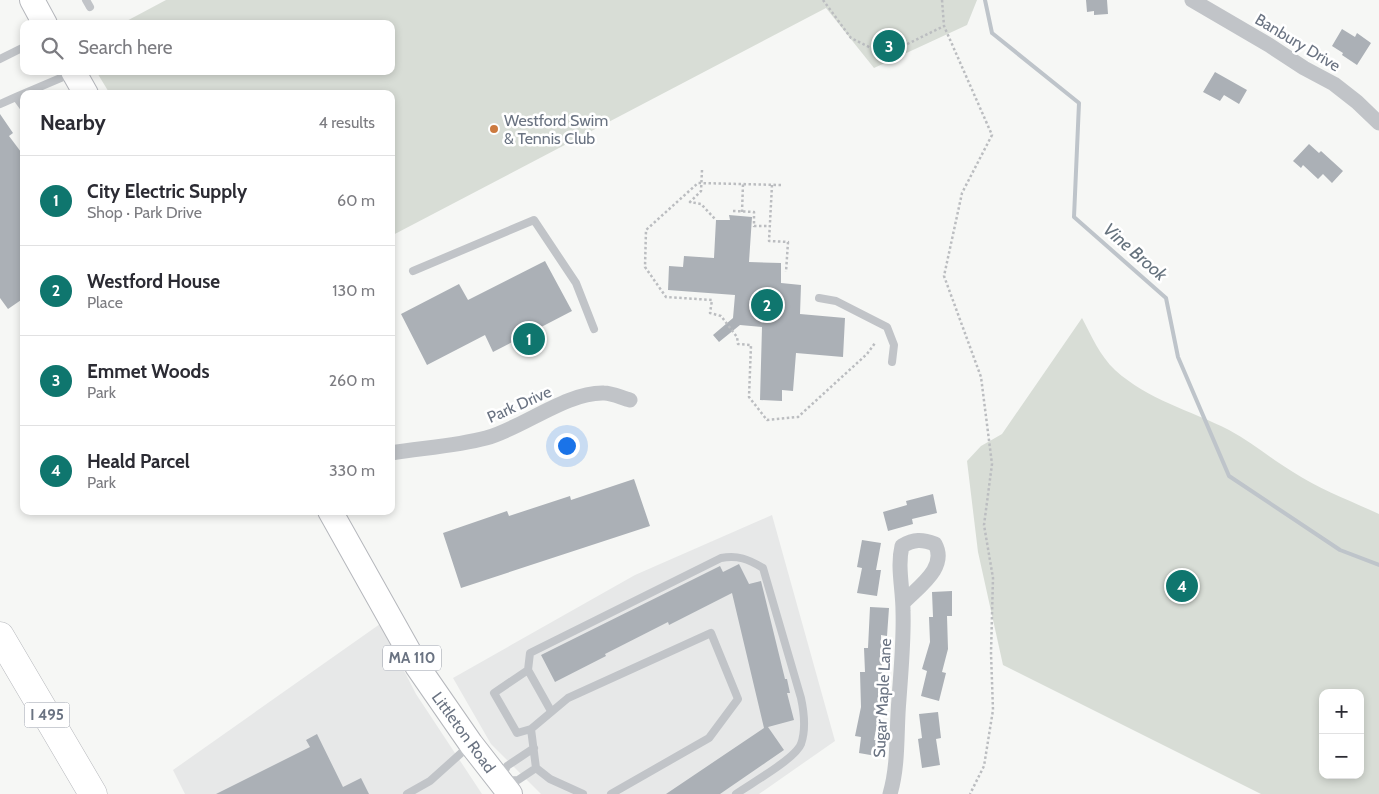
<!DOCTYPE html>
<html lang="en">
<head>
<meta charset="utf-8">
<style>
  body { margin:0; font-family:Cabin,sans-serif; background:#f7f7f7; color:#2b2b33 }
  .controls { position:absolute; right:15px; bottom:15px; display:grid; overflow:hidden; border-radius:10px; box-shadow:0 2px 8px #0003 }
  .controls button { width:45px; height:45px; display:grid; place-items:center; padding:0; border:0; border-bottom:1px solid #e1e1e2; background:#fff; color:#2b2b33; font:25px sans-serif }
  .you { position:absolute; left:566px; top:445px; width:18px; height:18px; margin:-12px; border:4px solid #fff; border-radius:50%; background:#1a73e8; box-shadow:0 0 0 8px #1a73e833 }
  .badge { display:grid; place-items:center; width:32px; height:32px; border-radius:50%; background:#0f766e; color:#fff; font-size:16px; font-weight:700 }
  .pin { position:absolute; translate:-50% -50%; border:2px solid #fff; box-shadow:0 1px 5px #0006 }
  .list { margin:0; padding:0; list-style:none }
  h2 { display:flex; justify-content:space-between; align-items:center; height:65px; margin:0; padding:0 20px; font-size:21px }
  h2 small { font-size:16px; font-weight:400; color:#7c7c81 }
  .list li { display:grid; grid-template-columns:32px 1fr auto; gap:15px; align-items:center; box-sizing:border-box; height:90px; padding:0 20px; border-top:1px solid #e1e1e2 }
  .list b { display:block; font-size:19px; white-space:nowrap }
  .list p { margin:0; font-size:16px; white-space:nowrap; color:#7c7c81 }
  .list em { font-size:16px; font-style:normal; color:#7c7c81 }
  .icon { flex:none; width:28px; height:28px; fill:none; stroke:currentColor; stroke-width:2; stroke-linecap:round; stroke-linejoin:round }
  .map { position:relative; flex:none; width:1379px; height:794px; overflow:hidden }
  .search { position:absolute; background:#fff; box-shadow:0 2px 8px #0003; left:20px; top:20px; width:375px; height:55px; display:flex; align-items:center; gap:12px; box-sizing:border-box; padding:0 18px; border-radius:10px; color:#7c7c81; font-size:19px }
  .panel { position:absolute; background:#fff; box-shadow:0 2px 8px #0003; left:20px; top:90px; width:375px; height:425px; border-radius:10px }
  .map>svg:first-child { display:block }
  .built { fill:#e7e8e8 }
  .green { fill:#d8ddd6; fill-rule:evenodd }
  .lines { fill:none; stroke-linecap:round; stroke-linejoin:round }
  .stream { stroke:#bec4ca; stroke-width:4 }
  .building { fill:#abb0b6 }
  .primary-casing { stroke:#b5b7bc; stroke-width:26 }
  .motorway-casing { stroke:#b6b8bc; stroke-width:29 }
  .path { stroke:#bbbdc0; stroke-width:2.5; stroke-dasharray:2.5 2.5; stroke-linecap:butt }
  .service { stroke:#c1c4c8; stroke-width:8 }
  .minor { stroke:#c1c4c8; stroke-width:15 }
  .primary { stroke:#fff; stroke-width:24 }
  .motorway { stroke:#fff; stroke-width:28 }
  .poi-dot { fill:#cc7a3f; stroke:#fff; stroke-width:2 }
  .labels { text-anchor:middle; stroke-width:5; stroke-linejoin:round; paint-order:stroke }
  .shield { fill:#fff; stroke:#979da8; stroke-width:1 }
  .shield-label { font-size:15px; font-weight:bold; fill:#6a7382 }
  .street-label { font-size:16px; fill:#6a7382; stroke:#fff }
  .poi-label { font-size:16px; fill:#6a7382; stroke:#fff; text-anchor:start }
  .water-label { font-size:18px; font-style:italic; fill:#66737e; stroke:#fff }
</style>
</head>
<body>
<div class="map">
<svg width="1379" height="794" viewBox="0 0 1379 794">
  <rect width="100%" height="100%" fill="#f6f7f5"/>
  <path class="built" d="M772,515L835,741L759,794H541L491,744L453,678L635,575Z
    M380,624L416,694L482,794H185L173,770Z"/>
  <path class="green" d="M166,0H977L967,25L874,68L826,8L391,236V94H110L96,71H391V24H121Z
    M1082,318C1091,335 1100,356 1115,370C1148,400 1190,410 1229,430C1252,442 1271,459 1293,472C1319,489 1351,501 1379,514V794H1261L1003,665L978,552L967,461L981,446L1002,434ZM1323,693H1360V775H1323Z"/>
  <g class="lines">
    <path class="stream" d="M985,0L992,33L1079,103L1074,217L1166,298L1178,357L1229,476L1340,550L1379,565"/>
  </g>
  <path class="building" d="M1086,0H1107L1108,14L1094,15V11L1087,12Z
    M1342,29L1355,37L1357,33L1371,43L1357,65L1342,55L1343,53L1332,46Z
    M1215,72L1247,90L1239,104L1224,95L1220,101L1203,92Z
    M0,114L13,133L9,136L24,156V298L8,309L0,298Z
    M1309,144L1319,153L1321,151L1343,171L1332,183L1323,174L1318,179L1303,165L1301,168L1293,161Z
    M729,215L752,217L749,262L781,263V283L801,285L800,314L845,318L843,357L796,353L793,391L782,390V401L760,400L762,327L740,325L719,342L713,335L733,318L735,295L668,290L669,266L683,267L684,256L714,258L716,220H730Z
    M545,261L572,311L493,352L485,335L427,365L401,314L459,284L468,300Z
    M634,479L650,526L461,588L443,533L507,511L509,516L570,496L571,500Z
    M933,494L937,513L912,519L913,524L888,531L883,512L907,505L906,501Z
    M862,540L881,543L876,570H881L877,596L857,593L862,568L857,567Z
    M739,564L749,584L761,581L785,679H787L790,693H787L794,720L768,727L784,750L720,794H666L764,728L732,593L669,625L668,622L605,654L606,656L555,682L541,655L720,566L723,572Z
    M952,591V616H947L948,649L942,672L946,673L939,701L921,696L927,671L922,669L930,642L929,617H933L932,592Z
    M870,607L889,608L887,636L881,635L882,674H878L879,713L874,740H879L876,756L859,753L861,737L855,736L861,707L860,672H865L864,648H868Z
    M938,712L941,738L936,739L940,765L922,768L918,739L922,738L919,714Z
    M317,734L343,787L361,778L369,794H216L310,747L306,740Z"/>
  <g class="lines">
    <defs>
      <path id="primary" d="M32,0L45,24
        M73,71L86,94
        M330,511L417,666L471,744L510,794"/>
      <path id="motorway" d="M0,636L93,794"/>
    </defs>
    <use href="#primary" class="primary-casing"/>
    <use href="#motorway" class="motorway-casing"/>
    <path class="path" d="M823,0L851,38L885,55L944,26
      M942,0L944,26L992,135L962,193L944,276L981,377L992,464L984,525L993,578L991,653L993,710L984,766L970,794
      M702,170L701,191L690,202L701,204L715,219
      M772,185L769,241L788,242L786,272
      M781,185L698,183L646,230L645,267L666,297L712,300L710,313L721,316L737,337L738,344L751,345L749,397L767,420L798,417L867,354L875,343
      M733,211L754,212V226H769
      M742,212L743,184"/>
    <path class="service" d="M86,0L90,7
      M0,59L24,47
      M0,104L16,97
      M24,108L16,97L70,74
      M413,271L534,220L576,283L594,329
      M819,298L836,301L887,327L894,345L892,362
      M528,670L530,653L721,558C738,555 748,559 763,568L801,698C804,712 806,730 801,744C795,759 750,784 736,794
      M531,729L517,733L494,693L528,670L551,711
      M534,748L507,766L500,781L518,780L536,768
      M407,794L430,781L469,746
      M583,794L550,779L536,768L531,729L568,698L711,633L738,699L709,738L611,794"/>
    <path class="minor" d="M1192,0L1269,45L1304,68L1334,84L1357,102L1379,123
      M391,453C422,448 456,446 486,438C523,428 566,392 604,393C612,393 622,398 630,400
      M890,794C899,763 896,731 899,699C901,669 904,640 903,611C903,589 897,567 902,546C914,539 922,539 935,544C948,568 918,587 903,603"/>
    <use href="#primary" class="primary"/>
    <use href="#motorway" class="motorway"/>
  </g>
  <circle class="poi-dot" cx="494" cy="129" r="5"/>
  <g class="labels">
    <g class="shield">
      <rect x="383" y="645.5" width="58" height="25" rx="4"/>
      <rect x="24.5" y="702.5" width="45" height="25" rx="4"/>
    </g>
    <g class="shield-label">
      <text x="412" y="663">MA 110</text>
      <text x="47" y="720">I 495</text>
    </g>
    <g class="street-label">
      <text transform="translate(1298 42) rotate(31)" y="6">Banbury Drive</text>
      <text transform="translate(519 404) rotate(-24)" y="6">Park Drive</text>
      <text transform="translate(882 698) rotate(-87)" y="6">Sugar Maple Lane</text>
      <text transform="translate(464 732) rotate(54)" y="6">Littleton Road</text>
    </g>
    <g class="poi-label">
      <text x="504" y="126">Westford Swim<tspan x="504" dy="18">&amp; Tennis Club</tspan></text>
    </g>
    <g class="water-label">
      <text transform="translate(1135 252) rotate(41)" y="6">Vine Brook</text>
    </g>
  </g>
</svg>
<div class="controls">
<button>+</button>
<button>−</button>
</div>
<div class="you"></div>
<div class="pin badge" style="left:529px;top:339px">1</div>
<div class="pin badge" style="left:767px;top:305px">2</div>
<div class="pin badge" style="left:889px;top:46px">3</div>
<div class="pin badge" style="left:1182px;top:586px">4</div>
<div class="search"><svg class="icon" aria-label="search" viewBox="0 0 24 24"><circle cx="10" cy="10" r="6"/><path d="M15 15l6 6"/></svg>Search here</div>
<section class="panel">
<h2>Nearby<small>4 results</small></h2>
<ul class="list">
<li><span class="badge">1</span><div><b>City Electric Supply</b><p>Shop · Park Drive</p></div><em>60 m</em></li>
<li><span class="badge">2</span><div><b>Westford House</b><p>Place</p></div><em>130 m</em></li>
<li><span class="badge">3</span><div><b>Emmet Woods</b><p>Park</p></div><em>260 m</em></li>
<li><span class="badge">4</span><div><b>Heald Parcel</b><p>Park</p></div><em>330 m</em></li>
</ul>
</section>
</div>
</body>
</html>
